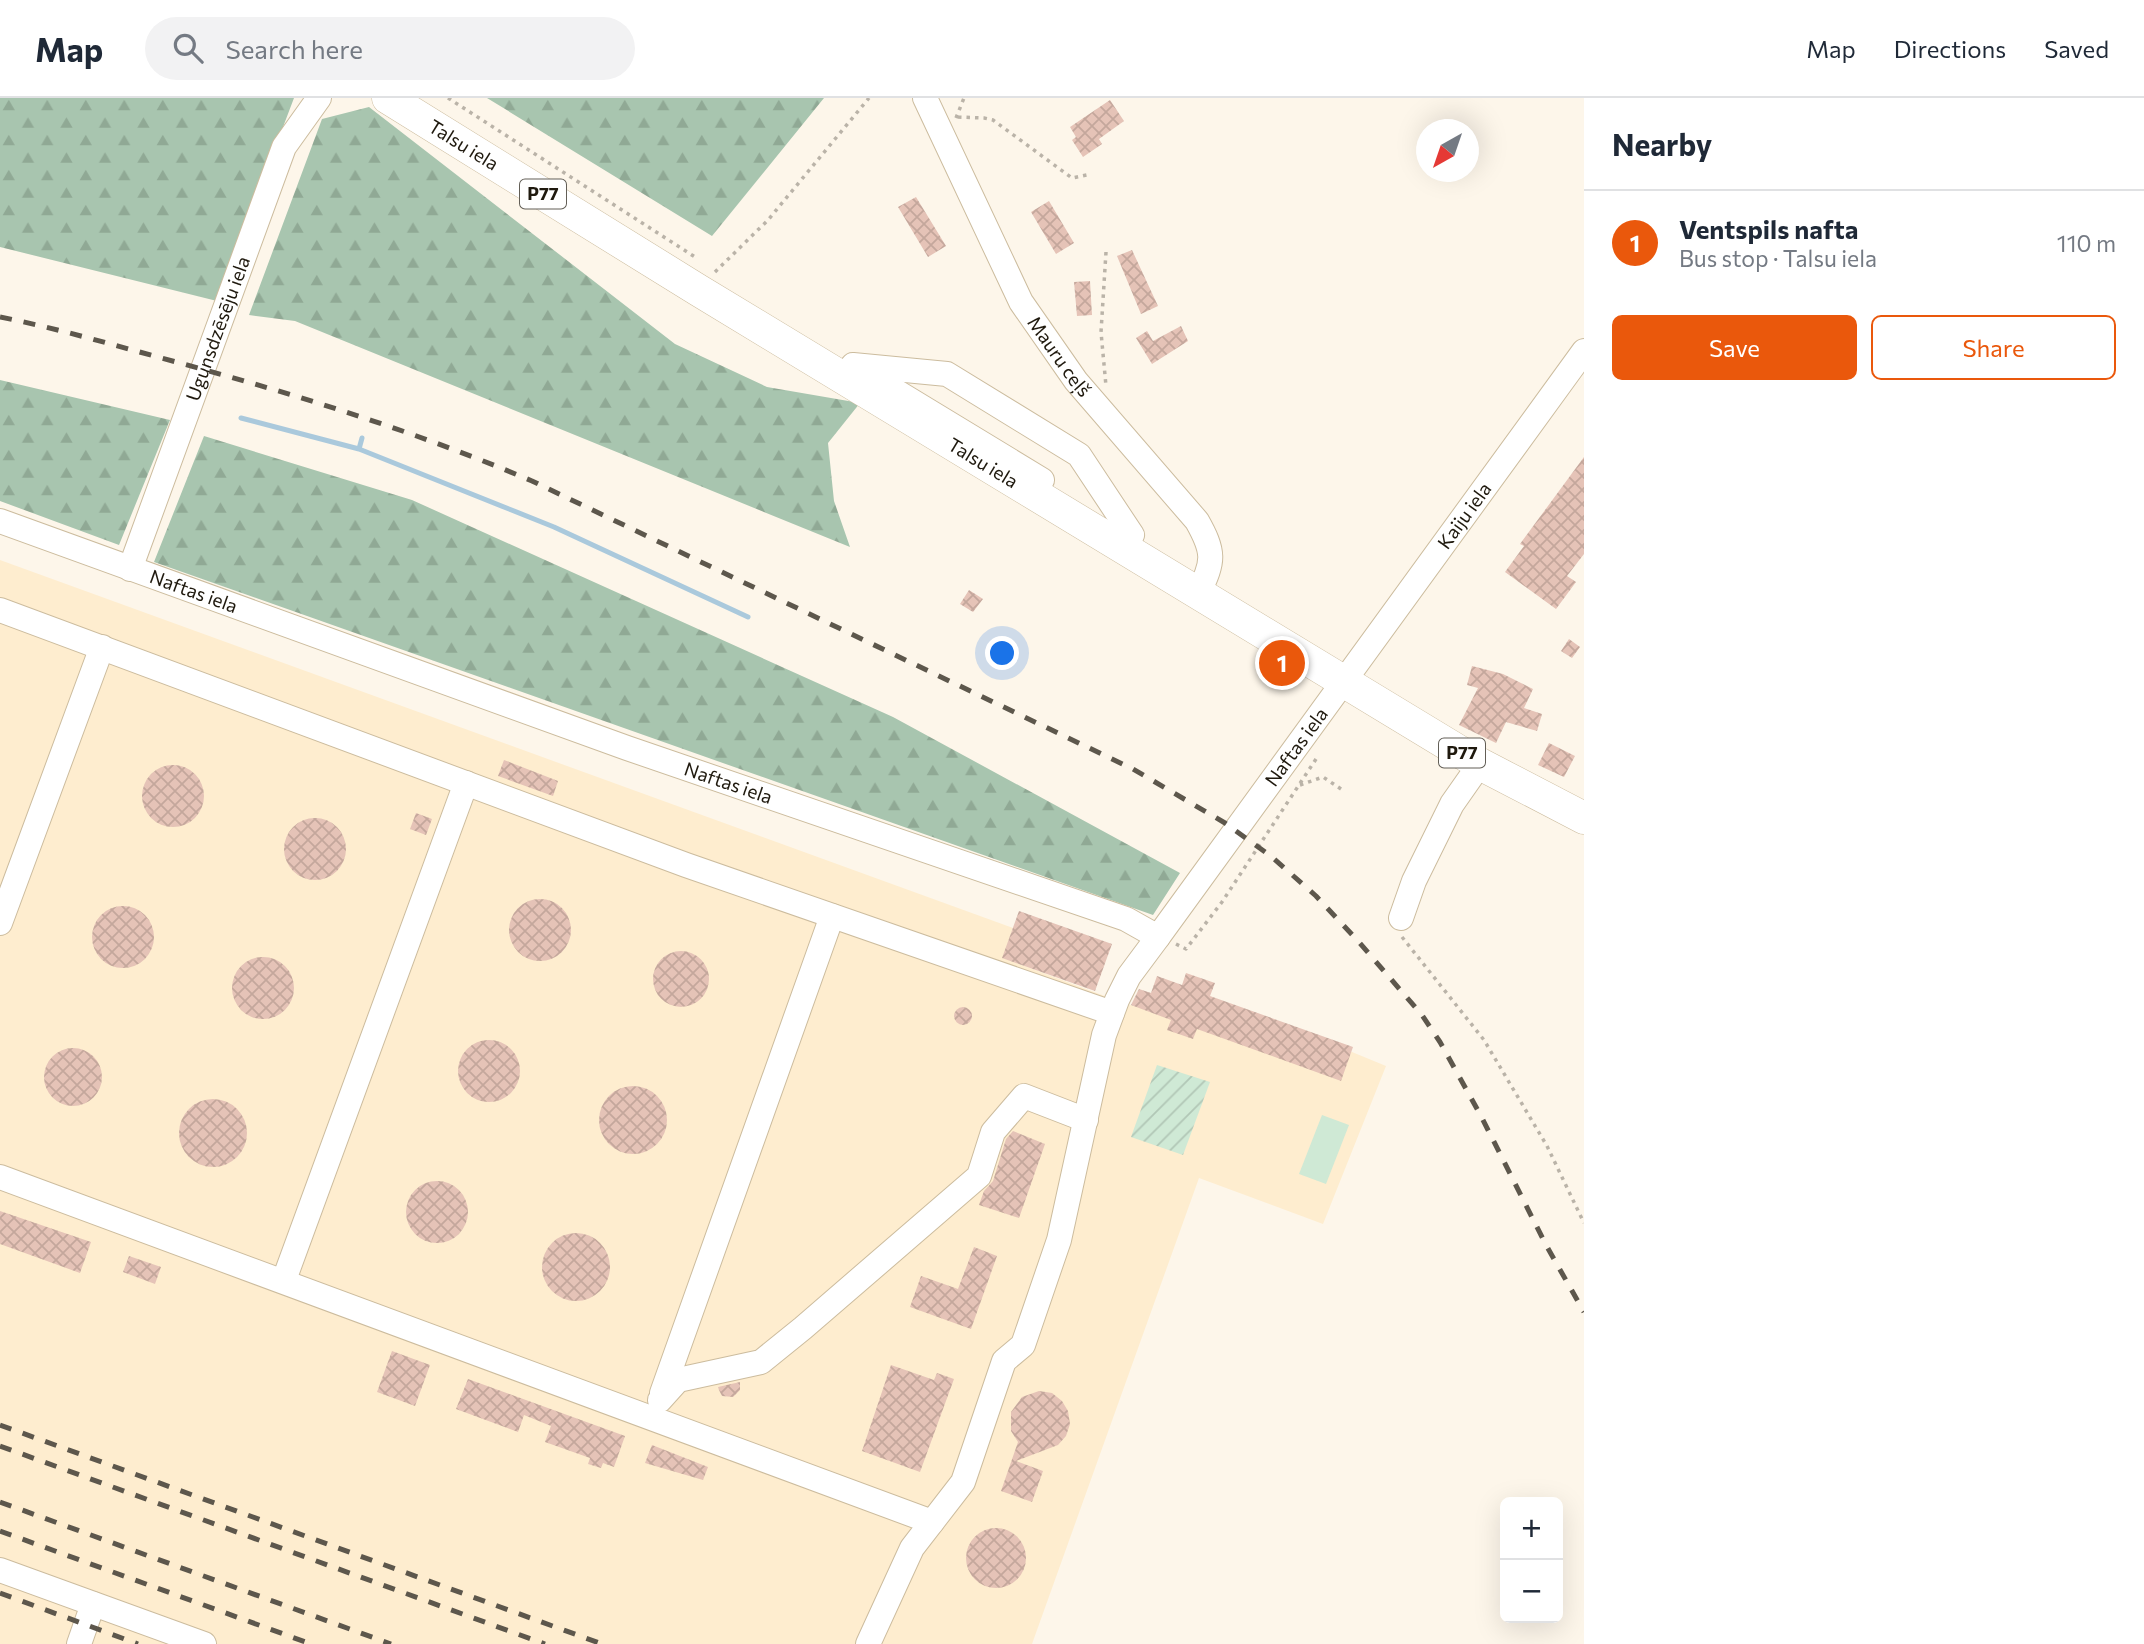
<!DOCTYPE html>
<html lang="en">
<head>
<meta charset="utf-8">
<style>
  body { margin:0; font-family:Commissioner,sans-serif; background:#f2f2f3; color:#1f2937 }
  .controls { position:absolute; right:21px; bottom:21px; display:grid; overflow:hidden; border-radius:10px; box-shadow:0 7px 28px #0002 }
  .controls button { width:63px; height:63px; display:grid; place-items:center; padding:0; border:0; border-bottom:2px solid #e0e1e3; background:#fff; color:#1f2937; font:35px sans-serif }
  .compass { position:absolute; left:1416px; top:21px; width:63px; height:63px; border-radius:50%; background:#fff; box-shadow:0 7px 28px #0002; rotate:220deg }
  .you { position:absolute; left:1003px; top:556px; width:24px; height:24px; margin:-18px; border:5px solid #fff; border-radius:50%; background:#1a73e8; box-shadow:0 0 0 10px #1a73e833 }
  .badge { display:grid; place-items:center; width:46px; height:46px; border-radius:50%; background:#ea580c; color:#fff; font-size:23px; font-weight:700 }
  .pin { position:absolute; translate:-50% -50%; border:4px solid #fff; box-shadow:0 2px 7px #0006 }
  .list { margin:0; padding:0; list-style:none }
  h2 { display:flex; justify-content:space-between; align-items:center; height:91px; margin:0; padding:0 28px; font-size:30px }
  h2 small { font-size:23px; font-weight:400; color:#747a83 }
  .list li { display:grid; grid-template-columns:46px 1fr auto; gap:21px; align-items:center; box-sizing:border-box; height:105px; padding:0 28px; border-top:2px solid #e0e1e3 }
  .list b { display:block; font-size:26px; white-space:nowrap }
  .list p { margin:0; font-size:23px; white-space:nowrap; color:#747a83 }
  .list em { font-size:23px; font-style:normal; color:#747a83 }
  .actions { display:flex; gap:14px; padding:21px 28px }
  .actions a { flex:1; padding:16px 0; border:2px solid #ea580c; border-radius:10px; text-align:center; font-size:24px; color:#ea580c }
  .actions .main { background:#ea580c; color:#fff }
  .icon { flex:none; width:38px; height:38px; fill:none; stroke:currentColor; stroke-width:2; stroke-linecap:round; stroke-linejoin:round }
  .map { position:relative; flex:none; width:1584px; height:1546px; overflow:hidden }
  header { display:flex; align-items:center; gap:42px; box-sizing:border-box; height:98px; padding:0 35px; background:#fff; border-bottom:2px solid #e0e1e3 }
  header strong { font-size:33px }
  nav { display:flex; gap:38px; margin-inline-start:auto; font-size:24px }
  .search { width:490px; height:63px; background:#f2f2f3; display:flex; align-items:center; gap:18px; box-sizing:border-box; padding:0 24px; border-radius:38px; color:#747a83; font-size:26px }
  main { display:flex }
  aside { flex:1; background:#fff }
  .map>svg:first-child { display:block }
  .built { fill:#feedcf }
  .forest { fill:url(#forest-firs) }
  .park { fill:#cfe9d5 }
  .garden { fill:url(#garden-furrows) }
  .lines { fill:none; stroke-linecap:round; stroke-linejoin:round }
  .stream { stroke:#aac9dc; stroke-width:5 }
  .building { fill:url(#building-cross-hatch) }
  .minor-casing { stroke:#ccbc9e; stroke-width:26 }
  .major-casing { stroke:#ccbc9e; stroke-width:33 }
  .path { stroke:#bab3a8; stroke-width:3.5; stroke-dasharray:3.5 5; stroke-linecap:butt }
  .minor { stroke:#fff; stroke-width:24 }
  .major { stroke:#fff; stroke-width:32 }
  .rail { stroke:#5d574c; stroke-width:5; stroke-dasharray:12 12; stroke-linecap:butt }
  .labels { text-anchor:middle; stroke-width:6; stroke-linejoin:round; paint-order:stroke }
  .shield { fill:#fff; stroke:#625e56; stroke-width:2 }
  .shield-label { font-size:18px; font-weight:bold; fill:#1f190e }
  .street-label { font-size:19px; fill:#1f190e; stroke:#fff }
</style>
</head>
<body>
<header>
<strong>Map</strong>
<div class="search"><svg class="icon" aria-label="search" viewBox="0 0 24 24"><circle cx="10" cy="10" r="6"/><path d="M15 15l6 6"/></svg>Search here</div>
<nav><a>Map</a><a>Directions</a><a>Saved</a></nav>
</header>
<main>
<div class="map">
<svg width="1584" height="1546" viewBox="0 0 1584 1546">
  <defs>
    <pattern id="forest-firs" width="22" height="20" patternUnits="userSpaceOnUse" patternTransform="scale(1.75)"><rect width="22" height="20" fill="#a8c5af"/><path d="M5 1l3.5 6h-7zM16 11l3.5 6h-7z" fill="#90a995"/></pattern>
    <pattern id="garden-furrows" width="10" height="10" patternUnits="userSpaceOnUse" patternTransform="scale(1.75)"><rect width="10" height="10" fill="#cfe9d5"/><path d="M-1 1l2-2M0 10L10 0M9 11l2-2" fill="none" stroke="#b1c7b6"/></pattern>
    <pattern id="building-cross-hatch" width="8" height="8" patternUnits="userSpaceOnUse" patternTransform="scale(1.75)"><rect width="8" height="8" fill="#e5c3b7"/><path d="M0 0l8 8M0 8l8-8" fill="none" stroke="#c4a79c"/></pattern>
  </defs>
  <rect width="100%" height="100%" fill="#fdf6ea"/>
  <path class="built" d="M0,462L1013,830L1003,860L1126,906L1352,954L1386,968L1323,1126L1199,1080L1032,1546H0Z"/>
  <path class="forest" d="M0,0H294L217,203L0,149Z
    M487,0H824L712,138Z
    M369,9L675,246L767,289L860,305L828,345L834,403L850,449L295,223L249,217L322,21Z
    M0,282L170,322L119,447L0,403Z
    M204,338L412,402L893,619L1180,775L1153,817L154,464Z"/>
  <path class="park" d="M1322,1017L1349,1027L1326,1086L1299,1076Z"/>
  <path class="garden" d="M1157,967L1210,984L1183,1057L1131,1039Z"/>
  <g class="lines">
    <path class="stream" d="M241,320L359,351L554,429L748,519
      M359,351L362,340"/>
  </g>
  <path class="building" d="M1110,2L1124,23L1099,41L1102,46L1083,59L1072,42L1076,39L1070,29Z
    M916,99L946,148L928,159L898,109Z
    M1049,103L1074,145L1056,156L1031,114Z
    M1132,152L1158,208L1141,216L1117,158Z
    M1090,183L1092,217L1077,218L1074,184Z
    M1181,228L1188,243L1152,266L1136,240L1147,233L1153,243Z
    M1584,359V456L1567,478L1576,484L1556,511L1505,474L1524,448L1520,446Z
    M969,492L983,501L973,514L960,506Z
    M1569,541L1580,549L1572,560L1561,553Z
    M1472,568L1503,576L1533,591L1524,610L1542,616L1537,633L1506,624L1496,645L1459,627L1478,590L1467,587Z
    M1549,645L1575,658L1564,679L1538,667Z
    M504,662L558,683L553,698L498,678Z
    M142 698a31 31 0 1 1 62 0a31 31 0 1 1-62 0Z
    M416,715L432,721L426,737L410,731Z
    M284 751a31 31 0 1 1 62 0a31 31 0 1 1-62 0Z
    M509 832a31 31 0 1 1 62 0a31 31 0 1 1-62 0Z
    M92 839a31 31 0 1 1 62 0a31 31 0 1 1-62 0Z
    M1019,813L1112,846L1095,893L1002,860Z
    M653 881a28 28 0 1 1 56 0a28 28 0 1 1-56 0Z
    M232 890a31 31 0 1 1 62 0a31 31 0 1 1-62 0Z
    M1186,875L1215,885L1210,898L1353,949L1341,983L1197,931L1193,941L1167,932L1171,922L1131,907L1139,891L1151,895L1157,878L1182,887Z
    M954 918a9 9 0 1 1 18 0a9 9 0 1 1-18 0Z
    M458 973a31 31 0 1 1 62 0a31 31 0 1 1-62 0Z
    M44 979a29 29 0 1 1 58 0a29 29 0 1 1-58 0Z
    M599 1022a34 34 0 1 1 68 0a34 34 0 1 1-68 0Z
    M179 1035a34 34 0 1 1 68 0a34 34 0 1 1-68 0Z
    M1013,1033L1045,1046L1019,1120L979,1107L984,1093L993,1083L1006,1041Z
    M406 1114a31 31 0 1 1 62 0a31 31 0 1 1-62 0Z
    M0,1113L91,1144L80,1175L0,1146Z
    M542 1169a34 34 0 1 1 68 0a34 34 0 1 1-68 0Z
    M974,1149L997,1158L971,1231L910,1209L921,1178L958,1191Z
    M129,1158L161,1169L155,1186L123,1174Z
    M392,1253L430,1267L415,1308L377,1294Z
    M891,1267L934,1282L937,1275L954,1281L920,1374L862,1353Z
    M468,1281L625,1338L614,1369L603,1365L601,1370L588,1366L590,1360L545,1344L551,1328L524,1317L518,1334L456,1311Z
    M740,1284V1292L733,1299L722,1298L719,1292L718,1289Z
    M1039,1293L1052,1295L1062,1303L1068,1313L1070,1326L1066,1338L1058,1347L1016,1363L1043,1373L1032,1404L1001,1393L1018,1344L1011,1333V1314L1022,1299Z
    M652,1347L708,1369L703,1382L645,1365Z
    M966 1460a30 30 0 1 1 60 0a30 30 0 1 1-60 0Z"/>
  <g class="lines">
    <defs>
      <g id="minor">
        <path id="s1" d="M925,0L1021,204L1076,283L1197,423C1214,453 1215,464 1198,495"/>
        <path d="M861,272L1042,382"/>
        <path d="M844,280L853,267L947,276L1079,357L1132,437L1124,451"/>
        <path id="s2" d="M0,423L627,650L1126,821L1158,839L1584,253"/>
        <path id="s3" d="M130,471L284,49L319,0"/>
        <path d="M0,512L686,767L1112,915"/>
        <path d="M1401,820L1414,783L1452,706L1480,666"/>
        <path d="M0,825L102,549"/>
        <path d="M0,1079L932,1424"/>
        <path d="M284,1182L466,685"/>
        <path d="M662,1295L832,818"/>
        <path d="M660,1302L678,1282L761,1264L803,1230L979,1078L993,1034L1024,998L1086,1022"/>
        <path d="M0,1472L204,1546"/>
        <path d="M79,1546L93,1506"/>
        <path d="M868,1546L912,1450L963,1384L1004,1263L1023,1247L1059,1142L1104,937L1117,902L1129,878L1158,839"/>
      </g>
      <g id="major">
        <path id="s4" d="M388,0L698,192L1480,666L1584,720"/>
      </g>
    </defs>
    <use href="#minor" class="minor-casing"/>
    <use href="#major" class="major-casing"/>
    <path class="path" d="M448,0L695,159
      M958,19L984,20L993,22L1072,80L1091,76
      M956,20L964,0
      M1106,154L1101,234L1106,288
      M715,174L768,122L869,0
      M1300,687L1323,679L1341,691
      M1402,839L1484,942L1547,1048L1584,1125
      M1176,846L1186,851L1222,804L1318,658"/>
    <use href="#minor" class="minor"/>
    <use href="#major" class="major"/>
    <path class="rail" d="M0,219C61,231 120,249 180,265C301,298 417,334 532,383L1133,671L1225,725L1272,759L1316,798L1358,843L1422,917L1440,944L1481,1018L1546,1147L1584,1214
      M0,1327L602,1546
      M0,1348L545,1546
      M0,1404L391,1546
      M0,1433L311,1546
      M0,1495L138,1546"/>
  </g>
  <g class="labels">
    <g class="shield">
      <rect x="520" y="81.5" width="46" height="29" rx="5"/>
      <rect x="1439" y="640.5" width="46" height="29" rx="5"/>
    </g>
    <g class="shield-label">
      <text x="543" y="102">P77</text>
      <text x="1462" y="661">P77</text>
    </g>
    <g class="street-label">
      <text dy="7" stroke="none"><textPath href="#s4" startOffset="89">Talsu iela</textPath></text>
      <text dy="7" stroke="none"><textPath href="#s3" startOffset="256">Ugunsdzēsēju iela</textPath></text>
      <text dy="7" stroke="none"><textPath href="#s1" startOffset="292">Mauru ceļš</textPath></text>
      <text dy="7" stroke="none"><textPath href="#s4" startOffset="698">Talsu iela</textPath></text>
      <text dy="7" stroke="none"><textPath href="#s2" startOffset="1752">Kaiju iela</textPath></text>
      <text dy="7" stroke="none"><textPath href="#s2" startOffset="206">Naftas iela</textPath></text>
      <text dy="7" stroke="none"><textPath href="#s2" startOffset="1466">Naftas iela</textPath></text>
      <text dy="7" stroke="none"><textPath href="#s2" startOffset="774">Naftas iela</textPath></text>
    </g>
  </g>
</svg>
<div class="controls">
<button>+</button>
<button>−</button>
</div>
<svg class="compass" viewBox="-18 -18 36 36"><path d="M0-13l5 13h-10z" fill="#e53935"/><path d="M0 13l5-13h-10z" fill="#747a83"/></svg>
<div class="you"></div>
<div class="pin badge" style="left:1282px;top:565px">1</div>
</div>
<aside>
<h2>Nearby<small></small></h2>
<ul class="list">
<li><span class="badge">1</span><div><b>Ventspils nafta</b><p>Bus stop · Talsu iela</p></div><em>110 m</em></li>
</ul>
<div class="actions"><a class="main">Save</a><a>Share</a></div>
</aside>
</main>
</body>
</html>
